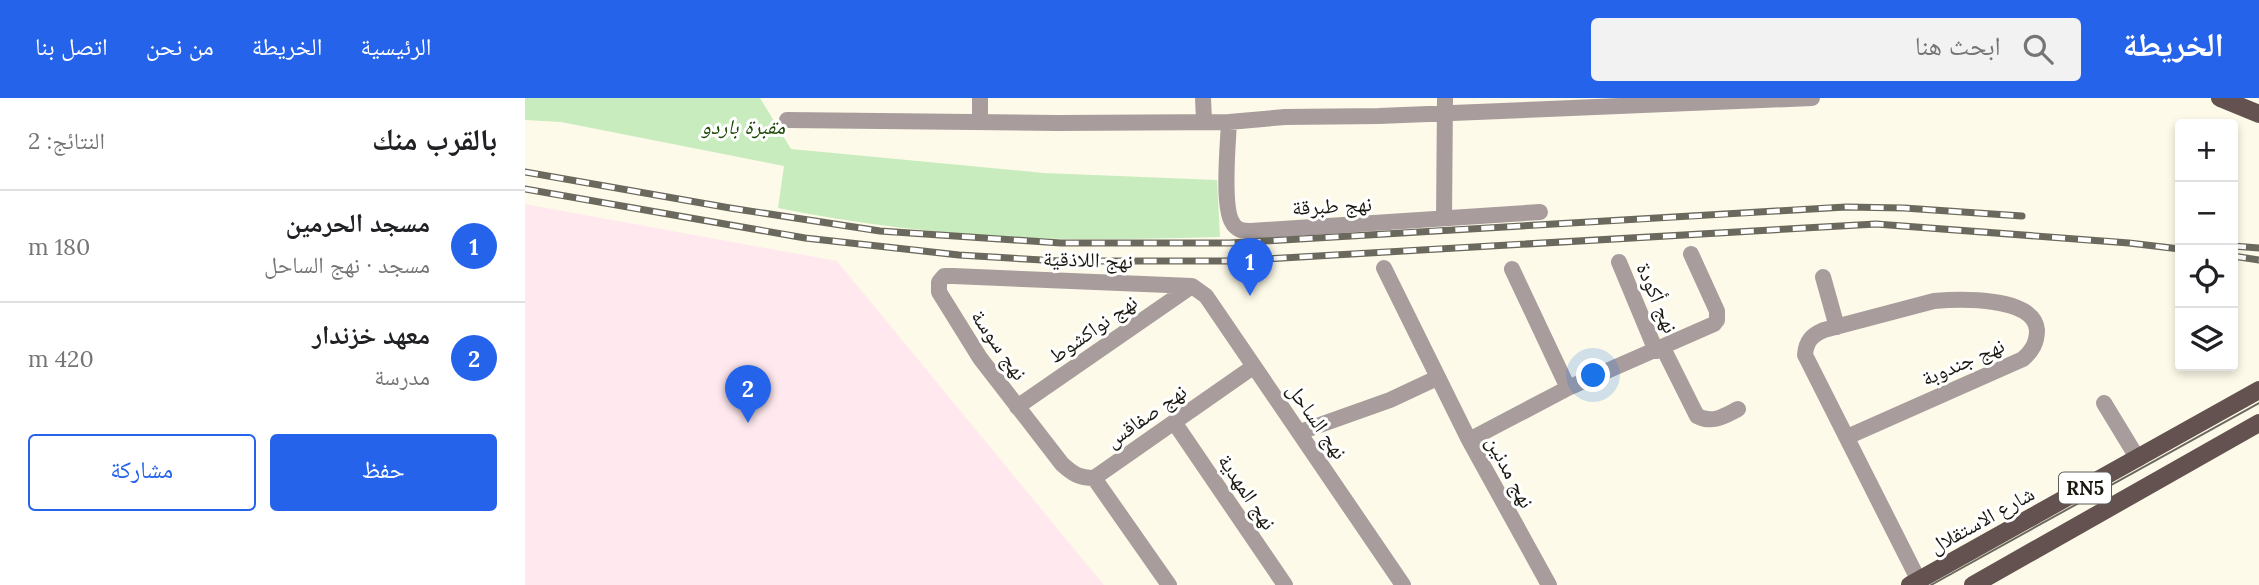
<!DOCTYPE html>
<html lang="ar">
<head>
<meta charset="utf-8">
<style>
  body { margin:0; font-family:Lora,"Noto Naskh Arabic",serif; background:#f2f2f2; color:#202124; direction:rtl }
  .controls { position:absolute; right:21px; top:21px; display:grid; overflow:hidden; border-radius:7px; box-shadow:0 4px 10px #0003 }
  .controls button { width:63px; height:63px; display:grid; place-items:center; padding:0; border:0; border-bottom:2px solid #e0e0e0; background:#fff; color:#202124; font:35px sans-serif }
  .you { position:absolute; left:1069px; top:278px; width:24px; height:24px; margin:-18px; border:5px solid #fff; border-radius:50%; background:#1a73e8; box-shadow:0 0 0 10px #1a73e833 }
  .badge { display:grid; place-items:center; width:46px; height:46px; border-radius:50%; background:#2563eb; color:#fff; font-size:23px; font-weight:700 }
  .pin { position:absolute; translate:-50% -58px; filter:drop-shadow(0 2px 4px #0008) }
  .pin::after { content:''; position:absolute; top:37px; width:24px; height:21px; background:inherit; clip-path:polygon(0 0,100% 0,50% 100%) }
  .list { margin:0; padding:0; list-style:none }
  h2 { display:flex; justify-content:space-between; align-items:center; height:91px; margin:0; padding:0 28px; font-size:30px }
  h2 small { font-size:23px; font-weight:400; color:#757577 }
  .list li { display:grid; grid-template-columns:46px 1fr auto; gap:21px; align-items:center; box-sizing:border-box; height:112px; padding:0 28px; border-top:2px solid #e0e0e0 }
  .list b { display:block; font-size:26px; white-space:nowrap }
  .list p { margin:0; font-size:23px; white-space:nowrap; color:#757577 }
  .list em { font-size:23px; font-style:normal; color:#757577 }
  .actions { display:flex; gap:14px; padding:21px 28px }
  .actions a { flex:1; padding:16px 0; border:2px solid #2563eb; border-radius:7px; text-align:center; font-size:24px; color:#2563eb }
  .actions .main { background:#2563eb; color:#fff }
  .icon { flex:none; width:38px; height:38px; fill:none; stroke:currentColor; stroke-width:2; stroke-linecap:round; stroke-linejoin:round }
  .map { position:relative; flex:none; width:1734px; height:487px; overflow:hidden; direction:ltr }
  header { display:flex; align-items:center; gap:42px; box-sizing:border-box; height:98px; padding:0 35px; background:#2563eb; color:#fff }
  header strong { font-size:33px }
  nav { display:flex; gap:38px; margin-inline-start:auto; font-size:24px }
  .search { width:490px; height:63px; background:#f2f2f2; display:flex; align-items:center; gap:18px; box-sizing:border-box; padding:0 24px; border-radius:7px; color:#757577; font-size:26px }
  main { display:flex }
  aside { flex:1; background:#fff }
  .map>svg:first-child { display:block }
  .education { fill:#ffe9ee }
  .green { fill:#c8ecbd }
  .lines { fill:none; stroke-linecap:round; stroke-linejoin:round }
  .minor { stroke:#a89d9c; stroke-width:16 }
  .major { stroke:#645250; stroke-width:18 }
  .tram { stroke:#6b695d; stroke-width:2 }
  .rail-casing { stroke:#6b695d; stroke-width:7 }
  .rail { stroke:#fff; stroke-width:4.5; stroke-dasharray:13; stroke-linecap:butt }
  .labels { text-anchor:middle; stroke-width:6; stroke-linejoin:round; paint-order:stroke }
  .shield { fill:#fff; stroke:#5f5d58; stroke-width:2 }
  .shield-label { font-size:19px; font-weight:bold; fill:#1a1810 }
  .park-label { font-size:21px; font-style:italic; fill:#1b4905; stroke:#fff }
  .street-label { font-size:21px; fill:#1a1810; stroke:#fff }
</style>
</head>
<body>
<header>
<strong>الخريطة</strong>
<div class="search"><svg class="icon" aria-label="search" viewBox="0 0 24 24"><circle cx="10" cy="10" r="6"/><path d="M15 15l6 6"/></svg>ابحث هنا</div>
<nav><a>الرئيسية</a><a>الخريطة</a><a>من نحن</a><a>اتصل بنا</a></nav>
</header>
<main>
<div class="map">
<svg width="1734" height="487" viewBox="0 0 1734 487">
  <rect width="100%" height="100%" fill="#fefae9"/>
  <path class="education" d="M0,106L312,163L579,487H0Z"/>
  <path class="green" d="M0,0H235L266,51L519,75L692,82L695,139C644,140 592,142 540,141C444,139 347,129 253,110L259,68L36,24L0,22Z"/>
  <g class="lines">
    <path class="minor" d="M455,0V23
      M678,0L679,23
      M262,22L532,25L704,24L760,19L854,18L1287,0
      M704,24C703,46 697,107 707,124C711,132 717,133 726,133L1015,114
      M919,122L920,0
      M1094,164L1131,253
      M859,170L944,342L1024,487
      M987,171L1043,290
      M1298,179L1312,229
      M667,188L428,178H419L414,184V194L455,260L537,366C548,376 554,380 569,380L728,269
      M667,188L681,198L878,487
      M1138,250L1172,318C1188,326 1199,318 1213,311
      M1579,305L1613,361
      M492,309L667,188
      M649,324L760,487
      M775,334L865,302L912,280
      M1322,339L1498,261C1507,253 1512,245 1512,232C1509,198 1434,201 1409,203L1299,232C1287,237 1281,243 1280,257L1394,483
      M944,342L1043,290L1189,226L1192,222V213L1166,156
      M569,380L644,487"/>
    <path class="major" d="M1695,0L1734,16
      M1385,487L1734,292
      M1448,487L1734,325"/>
    <path class="tram" d="M1406,487L1734,305"/>
    <defs>
      <path id="rail" d="M0,74L205,110L355,133L536,145H705L1321,109L1379,110L1497,118
        M0,91L280,140L434,157L535,163H704L1351,126L1604,145L1655,151
        M1708,148L1734,150
        M1708,158L1734,162"/>
    </defs>
    <use href="#rail" class="rail-casing"/>
    <use href="#rail" class="rail"/>
  </g>
  <g class="labels">
    <rect class="shield" x="1534" y="374.5" width="52" height="31" rx="5"/>
    <g class="shield-label">
      <text x="1560" y="397">RN5</text>
    </g>
    <g class="park-label">
      <text x="218" y="36">مقبرة باردو</text>
    </g>
    <g class="street-label">
      <text transform="translate(807 108) rotate(-3)" y="7">نهج طبرقة</text>
      <text transform="translate(563 162) rotate(2)" y="7">نهج اللاذقية</text>
      <text transform="translate(1132 200) rotate(67)" y="7">نهج أكودة</text>
      <text transform="translate(568 231) rotate(-35)" y="7">نهج نواكشوط</text>
      <text transform="translate(474 247) rotate(55)" y="7">نهج سوسة</text>
      <text transform="translate(1438 264) rotate(-24)" y="7">نهج جندوبة</text>
      <text transform="translate(621 318) rotate(-35)" y="7">نهج صفاقس</text>
      <text transform="translate(792 323) rotate(55)" y="7">نهج الساحل</text>
      <text transform="translate(985 374) rotate(62)" y="7">نهج مدنين</text>
      <text transform="translate(722 394) rotate(56)" y="7">نهج المهدية</text>
      <text transform="translate(1457 422) rotate(-29)" y="7">شارع الاستقلال</text>
    </g>
  </g>
</svg>
<div class="controls">
<button>+</button>
<button>−</button>
<button><svg class="icon" aria-label="locate" viewBox="0 0 24 24"><circle cx="12" cy="12" r="6"/><path d="M12 2v4M12 18v4M2 12h4M18 12h4"/></svg></button>
<button><svg class="icon" aria-label="layers" viewBox="0 0 24 24"><path d="M12 4l9 5-9 5-9-5zM3 14l9 5 9-5"/></svg></button>
</div>
<div class="you"></div>
<div class="pin badge" style="left:725px;top:198px">1</div>
<div class="pin badge" style="left:223px;top:325px">2</div>
</div>
<aside>
<h2>بالقرب منك<small>النتائج: 2</small></h2>
<ul class="list">
<li><span class="badge">1</span><div><b>مسجد الحرمين</b><p>مسجد · نهج الساحل</p></div><em>180 m</em></li>
<li><span class="badge">2</span><div><b>معهد خزندار</b><p>مدرسة</p></div><em>420 m</em></li>
</ul>
<div class="actions"><a class="main">حفظ</a><a>مشاركة</a></div>
</aside>
</main>
</body>
</html>
